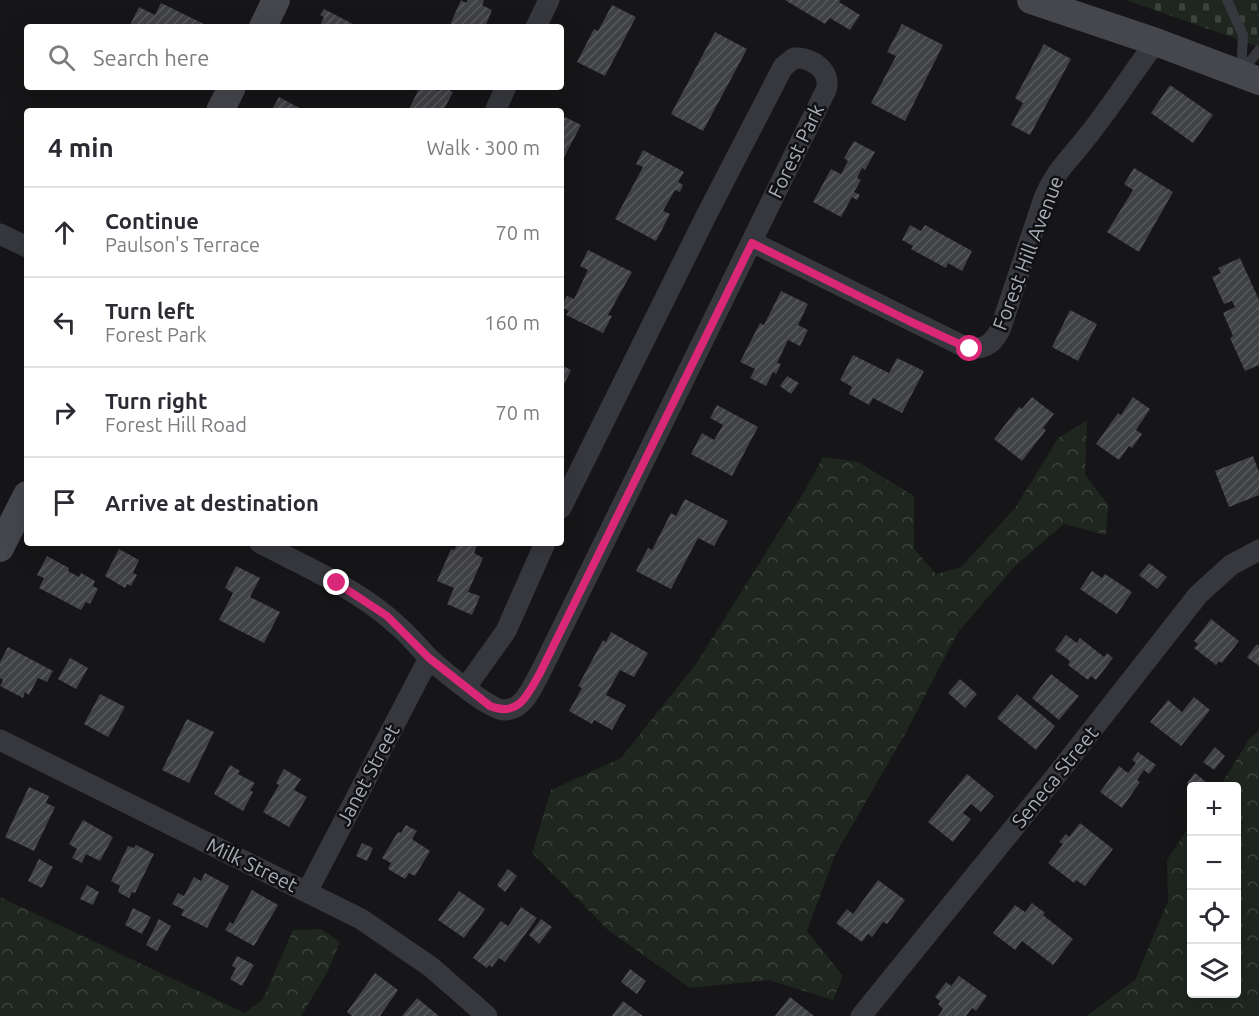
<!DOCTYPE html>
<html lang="en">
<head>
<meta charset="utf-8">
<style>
  body { margin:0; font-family:Ubuntu,sans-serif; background:#f2f2f3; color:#2b2b33 }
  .controls { position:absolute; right:18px; bottom:18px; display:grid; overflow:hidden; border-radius:6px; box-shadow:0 6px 24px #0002 }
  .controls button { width:54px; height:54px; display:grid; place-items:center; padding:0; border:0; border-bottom:2px solid #e1e1e2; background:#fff; color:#2b2b33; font:30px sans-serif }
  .stop { position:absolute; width:18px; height:18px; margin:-14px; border:4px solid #db2777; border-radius:50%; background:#fff }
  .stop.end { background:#db2777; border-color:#fff; box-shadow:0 2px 6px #0008 }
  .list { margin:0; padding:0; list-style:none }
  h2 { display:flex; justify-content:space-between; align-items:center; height:78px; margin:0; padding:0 24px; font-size:26px }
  h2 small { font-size:20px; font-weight:400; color:#7c7c81 }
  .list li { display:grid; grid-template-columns:39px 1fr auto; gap:18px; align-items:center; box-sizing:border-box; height:90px; padding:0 24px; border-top:2px solid #e1e1e2 }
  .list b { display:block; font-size:22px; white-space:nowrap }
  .list p { margin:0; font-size:20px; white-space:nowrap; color:#7c7c81 }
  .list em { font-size:20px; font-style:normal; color:#7c7c81 }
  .icon { flex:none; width:33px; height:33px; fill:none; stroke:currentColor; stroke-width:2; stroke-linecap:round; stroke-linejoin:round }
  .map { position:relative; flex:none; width:1259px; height:1016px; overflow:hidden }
  .search { position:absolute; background:#fff; box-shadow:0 6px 24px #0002; left:24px; top:24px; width:540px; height:66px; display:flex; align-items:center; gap:15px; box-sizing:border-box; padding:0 21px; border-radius:6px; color:#7c7c81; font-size:22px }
  .panel { position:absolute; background:#fff; box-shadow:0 6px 24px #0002; left:24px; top:108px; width:540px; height:438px; border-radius:6px }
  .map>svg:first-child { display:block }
  .forest { fill:url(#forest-crowns) }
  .cemetery { fill:url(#cemetery-stones) }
  .building { fill:url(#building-hatch) }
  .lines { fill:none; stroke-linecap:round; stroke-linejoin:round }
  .service { stroke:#37383d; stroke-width:10 }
  .minor { stroke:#37383d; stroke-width:21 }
  .secondary { stroke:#45474d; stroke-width:28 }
  .route { stroke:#db2777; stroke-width:8 }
  .labels { text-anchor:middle; stroke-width:5; stroke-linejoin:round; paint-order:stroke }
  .street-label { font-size:20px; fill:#a8adb8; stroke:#111113 }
</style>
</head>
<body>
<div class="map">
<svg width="1259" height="1016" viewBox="0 0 1259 1016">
  <defs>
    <pattern id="forest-crowns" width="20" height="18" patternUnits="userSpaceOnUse" patternTransform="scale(1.5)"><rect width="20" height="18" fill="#1e261f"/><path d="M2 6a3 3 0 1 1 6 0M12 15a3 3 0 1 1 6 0" fill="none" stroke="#3c433d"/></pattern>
    <pattern id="cemetery-stones" width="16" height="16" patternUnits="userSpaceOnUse" patternTransform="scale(1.5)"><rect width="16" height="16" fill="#1e261f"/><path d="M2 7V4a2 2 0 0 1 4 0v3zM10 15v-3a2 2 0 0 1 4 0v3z" fill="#3c433d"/></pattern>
    <pattern id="building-hatch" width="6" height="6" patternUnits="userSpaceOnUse" patternTransform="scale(1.5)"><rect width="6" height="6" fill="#404145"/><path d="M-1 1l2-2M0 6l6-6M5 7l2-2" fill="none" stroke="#595a5e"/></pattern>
  </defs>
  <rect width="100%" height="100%" fill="#161618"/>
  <path class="forest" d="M1087,421L1085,474L1108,505L1106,535L1064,524L1016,565L958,632L905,734L835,855L807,931L843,976L833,1000L769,980L690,988L608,930L532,853L551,790L621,758L696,664L805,490L823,457L858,462L914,496V549L936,574L961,567L1016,507L1058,438Z
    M1259,731V1016H1086L1135,980L1168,901L1167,860L1191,824L1192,994H1236V786H1220L1250,738Z
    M0,897L245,1013L263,999L293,930L321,929L340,942L328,971L301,1016H0Z"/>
  <path class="cemetery" d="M1126,0H1259V47Z"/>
  <path class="building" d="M461,0L466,3L468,0H484L482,5L492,10L485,27H449Z
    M785,0H840L839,2L860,15L850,30L830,18L825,24Z
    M161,3L204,24L203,27H129L139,7L155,15Z
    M612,5L636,17L605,76L577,62L594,29L598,31Z
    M324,9L353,24L351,27H319L324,17L320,15Z
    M902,24L943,45L905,121L871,103L896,56L887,52Z
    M715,32L747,49L703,131L671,114Z
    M1044,44L1071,59L1030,135L1011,125L1023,103L1015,98Z
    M1170,85L1213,115L1193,143L1151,113Z
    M420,87H430L439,91L442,87L453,92L443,111H408Z
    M279,97L305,111H271Z
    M565,117L581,125L561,163V125Z
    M854,141L875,152L865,170L862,168L857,178L861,180L854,192L860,195L857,200L852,197L841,217L813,202L831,169L841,174L848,161L844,158Z
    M643,150L684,172L678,182L683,185L680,192L675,190L663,211L670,214L656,241L615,219L643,167L636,164Z
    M1134,168L1173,192L1139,252L1107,232L1133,190L1124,184Z
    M910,225L921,231L925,225L972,251L962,271L948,263L946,268L911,249L913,246L902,240Z
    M588,250L632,272L608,315L612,316L603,333L566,315L569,311L561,307L567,296L574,299L588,270L580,266Z
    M1240,258L1259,300V365L1245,371L1230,338L1233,336L1223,313L1235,307L1232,301L1224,304L1212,277L1221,273L1218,268Z
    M781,291L808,304L798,325L808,330L800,346L788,340L777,363L781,364L776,374L773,372L766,386L750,378L755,369L740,362L760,323L764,325Z
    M1070,310L1097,324L1078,361L1052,347Z
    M853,355L889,373L897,358L924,371L902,413L873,398L869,405L849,394L852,387L840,380Z
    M561,365L571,370L561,390Z
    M787,376L799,383L791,394L780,386Z
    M1032,397L1054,414L1043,428L1046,430L1022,461L994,439L1019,407L1022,409Z
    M1133,397L1150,409L1136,430L1142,434L1132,448L1129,446L1119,460L1096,444L1118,413L1121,415Z
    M717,405L758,427L732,476L691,454L702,433L714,440L723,425L710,418Z
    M1253,456L1259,472V495L1229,507L1215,471Z
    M685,499L728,521L714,546L698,538L671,589L636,571L648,548L652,550L671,513L676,516Z
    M458,543H478L474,553L483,558L468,592L480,596L472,615L447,604L454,588L437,581L451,549L454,550Z
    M119,549L139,560L133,573L137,575L131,586L127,584L125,588L105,576Z
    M47,556L69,568L68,571L79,577L81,573L95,581L93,586L98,589L90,604L86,602L81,610L39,588L44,578L37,575Z
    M1149,563L1167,577L1157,589L1139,575Z
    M236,566L260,578L250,597L280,612L264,643L219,620L233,593L225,588Z
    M1092,571L1102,578L1105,574L1132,592L1117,614L1080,589Z
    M1211,619L1239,641L1222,663L1219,661L1216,665L1194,648L1198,644L1194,641Z
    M611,632L648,653L634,677L620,670L606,695L626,705L612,730L594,720L592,724L569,711L582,688L578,686L603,640L606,642Z
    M1066,635L1077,643L1080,638L1104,657L1107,653L1113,658L1096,680L1091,676L1088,680L1068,665L1070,661L1055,650Z
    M1257,644L1259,646V666L1247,657Z
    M8,647L53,671L47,682L38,678L29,695L25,692L23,698L0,686L3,680L0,678V662Z
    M70,658L88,668L76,689L58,679Z
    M1051,674L1079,696L1059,720L1032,698Z
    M960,679L977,694L965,708L948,693Z
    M100,694L125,707L108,737L84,724Z
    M1017,694L1055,726L1036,750L997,718Z
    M1194,697L1210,710L1181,746L1150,722L1168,700L1182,712Z
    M187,719L214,732L189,783L162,770Z
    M1215,747L1225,756L1214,770L1203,762Z
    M1138,752L1156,765L1149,774L1144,770L1137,780L1140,782L1122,808L1100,792L1119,766L1128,773L1136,763L1132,760Z
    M230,765L240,771L238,774L255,783L250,790L253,792L243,811L214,794Z
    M284,769L301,779L294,790L307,797L289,827L263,812L279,785L276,783Z
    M1195,773L1206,782L1202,786H1191L1187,783Z
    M967,774L994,796L981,812L971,804L963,813L971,819L953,842L928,822Z
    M29,787L49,796L46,803L55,807L34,851L5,837Z
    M83,820L113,837L100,861L86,854L82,863L72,858L77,849L69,844Z
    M1080,823L1113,849L1085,886L1076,880L1074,883L1048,863L1063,844L1059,842L1066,834L1069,837Z
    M406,825L417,831L412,839L430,851L415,876L409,873L405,879L388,869L391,863L382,858L398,832L401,833Z
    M362,843L373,848L367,861L356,856Z
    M136,845L154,854L135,893L132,892L129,898L118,892L120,886L111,881L128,846L134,848Z
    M39,859L53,867L42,888L28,881Z
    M508,869L517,876L505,892L497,885Z
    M205,873L229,886L207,928L181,915L184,910L172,904L178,893L184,896L194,877L201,881Z
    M878,880L905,900L887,924L883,922L872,937L868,934L862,942L836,923L847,909L853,914Z
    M87,885L99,892L93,905L80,899Z
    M252,890L278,905L254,946L225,930L230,922L233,924Z
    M459,891L485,909L464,938L438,920Z
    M1032,903L1045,913L1043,915L1073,939L1053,965L1022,941L1015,950L993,933L1015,905L1025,912Z
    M521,907L537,918L505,962L499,958L492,967L489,965L487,968L473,958L501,921L508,926Z
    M133,908L151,917L142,934L125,925Z
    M159,919L171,926L157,951L146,945Z
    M541,919L552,927L539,944L529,935Z
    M237,956L254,965L242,986L230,979L236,968L232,966Z
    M630,969L646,981L637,994L621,982Z
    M375,973L398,990L380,1016H352L347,1012Z
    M959,976L987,996L976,1011L972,1008L966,1016H938L943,1009L938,1004L940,1001L935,997L946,982L951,986Z
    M790,997L814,1016H775Z
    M417,998L439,1016H402Z
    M623,1001L643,1016H612Z"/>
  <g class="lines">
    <path class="service" d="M1227,0L1243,35L1241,73L1259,50"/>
    <path class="minor" d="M536,27L549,0
      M495,111L506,87
      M0,234L27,247
      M752,242L963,346C980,352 992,346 1000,330L1044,198C1055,171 1069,160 1086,138C1111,107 1132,73 1156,42
      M260,543C306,567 358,589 397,625C409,635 418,647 429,658C442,670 488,709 504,710C524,710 532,687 540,673L826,90C832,71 812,57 794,58L783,67L707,214L561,508
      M466,687L506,631L545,543
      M0,740L361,919L431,967L487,1016
      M307,892L429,658
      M861,1016L1055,777L1198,595L1231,565L1259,550"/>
    <path class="secondary" d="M1031,0L1156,42L1259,81
      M263,27L276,0
      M220,111L232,87
      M0,548L27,495"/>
  </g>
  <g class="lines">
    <path class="route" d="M337,583L387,616L429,658L490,706C519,718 528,694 540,673L752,243L909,321L970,349"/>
  </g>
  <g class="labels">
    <g class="street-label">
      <text transform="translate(796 151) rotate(-64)" y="7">Forest Park</text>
      <text transform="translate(1028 253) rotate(-69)" y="7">Forest Hill Avenue</text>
      <text transform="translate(368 775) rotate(-62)" y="7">Janet Street</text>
      <text transform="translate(1055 777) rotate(-51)" y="7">Seneca Street</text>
      <text transform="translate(252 865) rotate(26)" y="7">Milk Street</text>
    </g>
  </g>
</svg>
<div class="controls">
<button>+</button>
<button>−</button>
<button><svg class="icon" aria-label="locate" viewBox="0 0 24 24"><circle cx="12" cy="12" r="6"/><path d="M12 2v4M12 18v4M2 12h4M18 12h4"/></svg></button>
<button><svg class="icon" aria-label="layers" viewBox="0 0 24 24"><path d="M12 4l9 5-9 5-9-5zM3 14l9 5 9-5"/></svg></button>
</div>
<div class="stop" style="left:970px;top:349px"></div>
<div class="stop end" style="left:337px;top:583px"></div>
<div class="search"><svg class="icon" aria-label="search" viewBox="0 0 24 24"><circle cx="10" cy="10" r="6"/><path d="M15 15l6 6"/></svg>Search here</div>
<section class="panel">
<h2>4 min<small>Walk · 300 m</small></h2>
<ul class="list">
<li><svg class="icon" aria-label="ahead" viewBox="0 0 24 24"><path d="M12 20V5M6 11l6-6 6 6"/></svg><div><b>Continue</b><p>Paulson's Terrace</p></div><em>70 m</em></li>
<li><svg class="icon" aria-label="left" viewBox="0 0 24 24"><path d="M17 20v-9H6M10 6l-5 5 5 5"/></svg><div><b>Turn left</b><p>Forest Park</p></div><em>160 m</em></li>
<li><svg class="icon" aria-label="right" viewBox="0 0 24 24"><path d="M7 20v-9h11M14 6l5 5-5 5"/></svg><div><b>Turn right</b><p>Forest Hill Road</p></div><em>70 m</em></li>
<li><svg class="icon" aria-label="arrive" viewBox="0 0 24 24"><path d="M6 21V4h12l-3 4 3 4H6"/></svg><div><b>Arrive at destination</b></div></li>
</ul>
</section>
</div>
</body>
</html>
